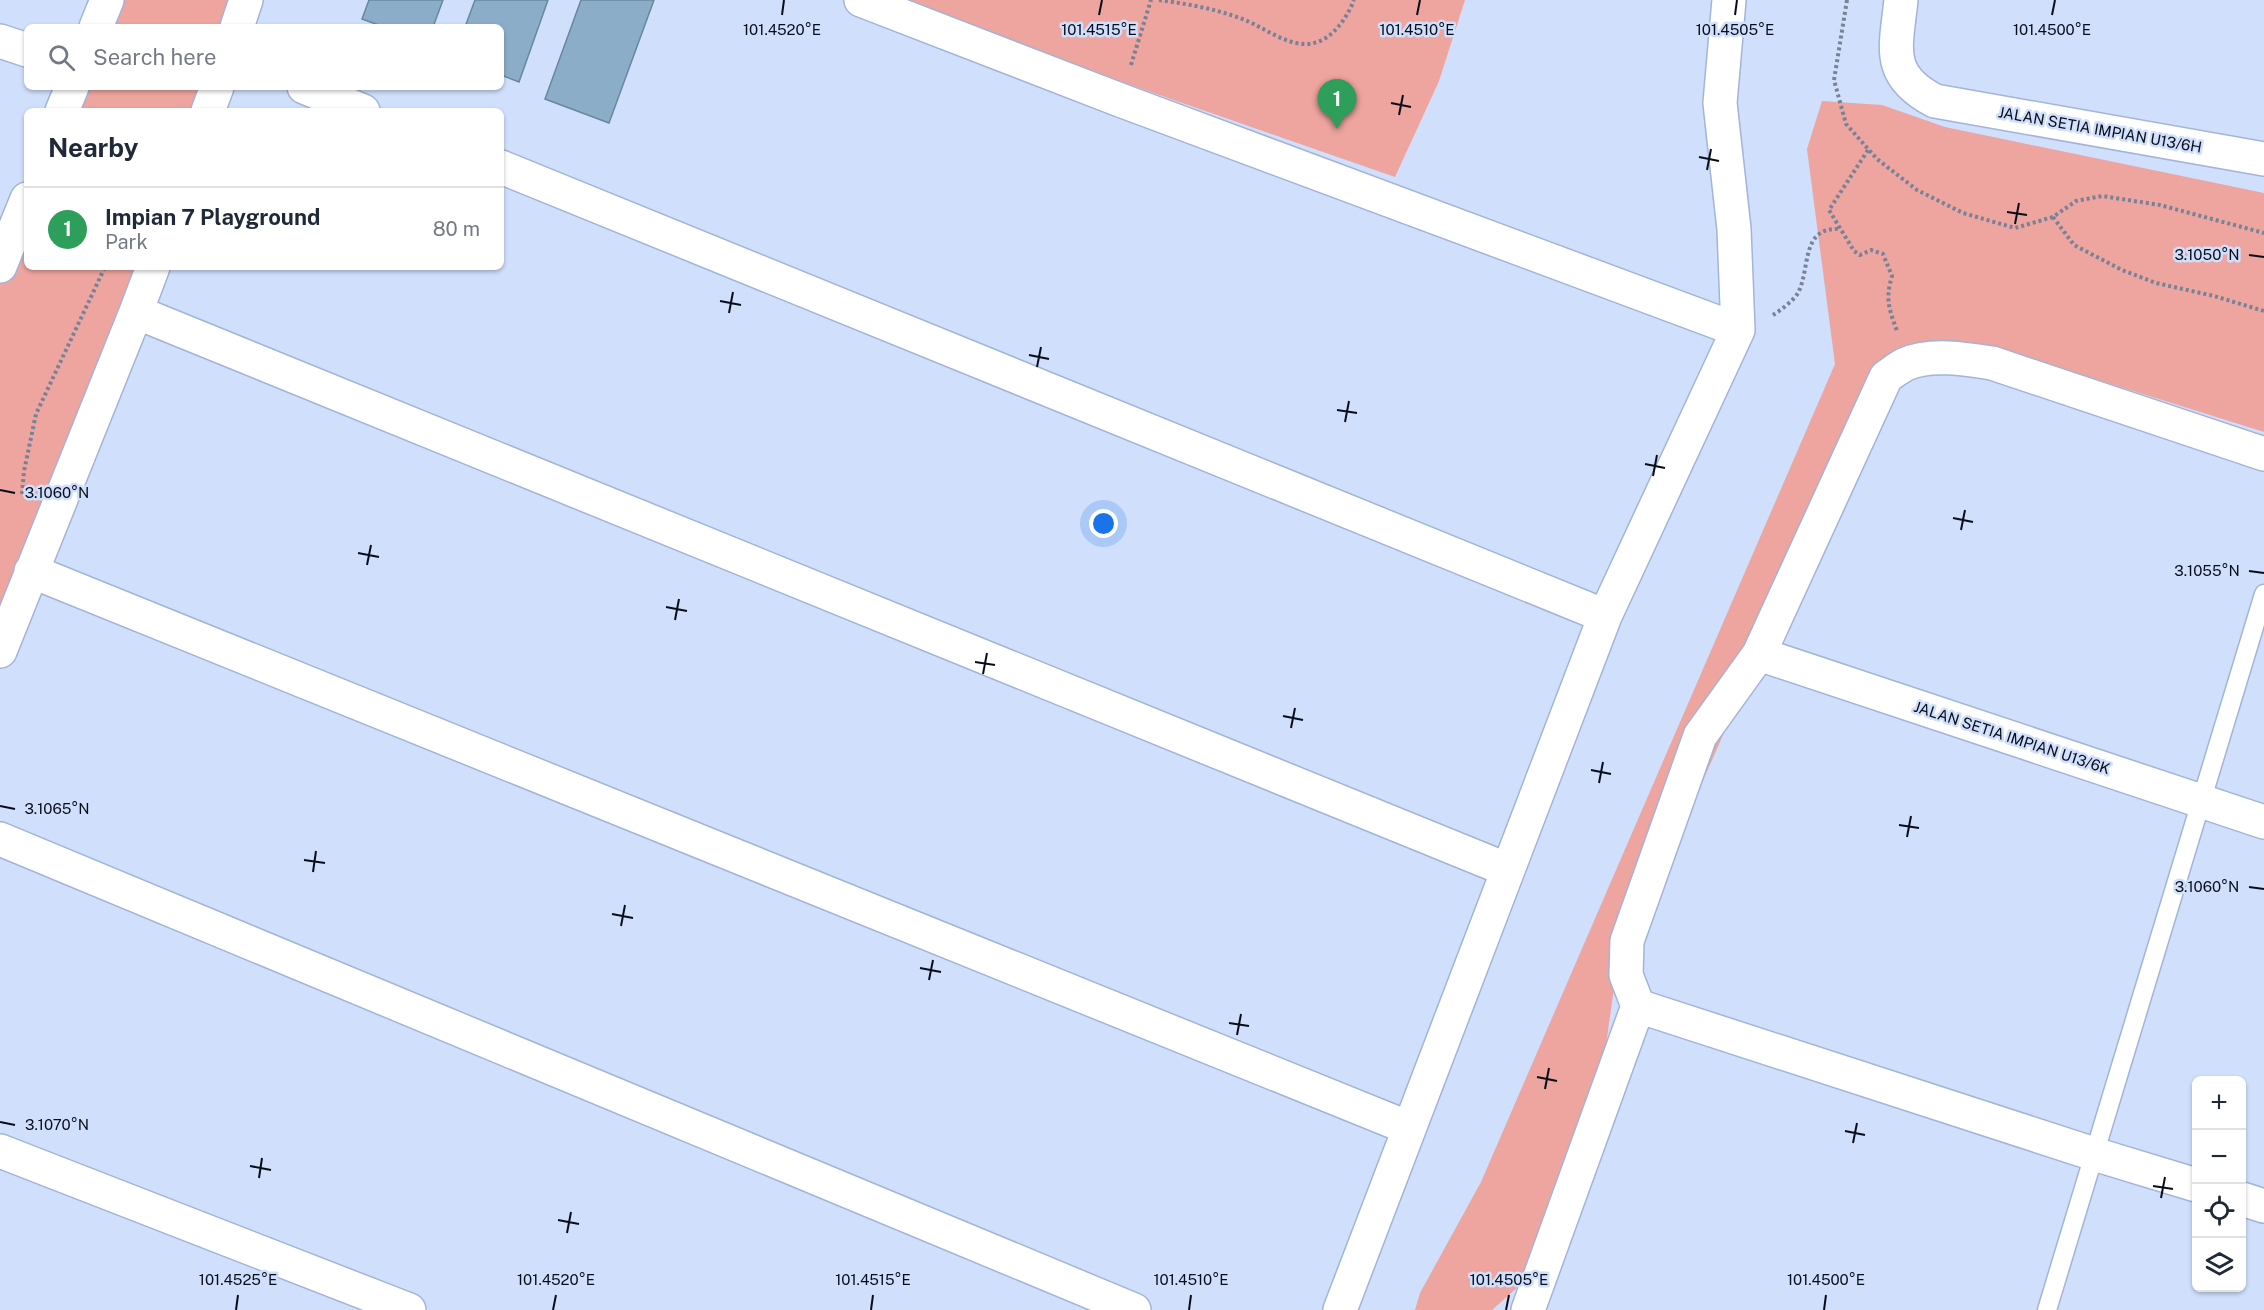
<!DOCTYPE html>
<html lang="en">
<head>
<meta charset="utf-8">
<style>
  body { margin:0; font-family:"Public Sans",sans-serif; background:#f6f6f7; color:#1f2937 }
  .controls { position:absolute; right:18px; bottom:18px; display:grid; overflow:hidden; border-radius:9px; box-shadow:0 2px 4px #0004 }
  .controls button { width:54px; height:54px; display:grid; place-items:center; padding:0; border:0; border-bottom:2px solid #e0e1e3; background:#fff; color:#1f2937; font:30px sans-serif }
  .you { position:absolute; left:1104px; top:524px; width:21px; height:21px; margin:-15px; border:4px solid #fff; border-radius:50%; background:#1a73e8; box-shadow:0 0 0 9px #1a73e833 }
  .badge { display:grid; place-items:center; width:39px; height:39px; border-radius:50%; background:#1a73e8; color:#fff; font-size:20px; font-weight:700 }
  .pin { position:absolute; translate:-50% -50px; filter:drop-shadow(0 2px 3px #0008) }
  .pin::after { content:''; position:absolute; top:32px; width:21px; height:18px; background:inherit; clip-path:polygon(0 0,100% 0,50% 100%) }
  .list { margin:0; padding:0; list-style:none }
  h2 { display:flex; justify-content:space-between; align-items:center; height:78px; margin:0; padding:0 24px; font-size:26px }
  h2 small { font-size:20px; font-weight:400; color:#747a83 }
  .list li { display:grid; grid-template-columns:39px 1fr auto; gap:18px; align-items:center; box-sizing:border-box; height:84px; padding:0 24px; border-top:2px solid #e0e1e3 }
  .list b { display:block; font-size:22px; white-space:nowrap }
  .list p { margin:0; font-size:20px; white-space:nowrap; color:#747a83 }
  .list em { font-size:20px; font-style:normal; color:#747a83 }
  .icon { flex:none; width:33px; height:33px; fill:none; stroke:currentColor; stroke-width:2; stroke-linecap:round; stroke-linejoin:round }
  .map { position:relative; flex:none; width:2264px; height:1310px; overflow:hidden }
  .search { position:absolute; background:#fff; box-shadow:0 2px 4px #0004; left:24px; top:24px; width:480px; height:66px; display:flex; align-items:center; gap:15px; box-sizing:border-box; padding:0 21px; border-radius:9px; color:#747a83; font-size:22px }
  .panel { position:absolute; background:#fff; box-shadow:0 2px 4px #0004; left:24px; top:108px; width:480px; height:162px; border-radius:9px }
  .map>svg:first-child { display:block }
  .green { fill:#eea49f }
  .building { fill:#8cadc8; stroke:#6787a1; stroke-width:1.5 }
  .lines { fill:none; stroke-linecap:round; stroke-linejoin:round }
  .service-casing { stroke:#a3b4d7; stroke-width:21 }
  .minor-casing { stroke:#a3b4d7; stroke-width:36 }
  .path { stroke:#778297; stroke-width:4; stroke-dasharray:3 3; stroke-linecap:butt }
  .service { stroke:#fff; stroke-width:18 }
  .minor { stroke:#fff; stroke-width:33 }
  .ticks { fill:none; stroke:#080d19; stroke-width:2 }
  .labels { text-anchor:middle; stroke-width:5; stroke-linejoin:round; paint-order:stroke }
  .street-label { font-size:15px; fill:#080d19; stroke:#d0dffc }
  .ticks-label { font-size:15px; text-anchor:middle; fill:#080d19; stroke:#d0dffc; stroke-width:5; stroke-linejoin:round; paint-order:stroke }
</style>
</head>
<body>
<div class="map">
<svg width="2264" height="1310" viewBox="0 0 2264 1310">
  <rect width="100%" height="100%" fill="#d0dffc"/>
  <path class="green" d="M107,0H246L237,27H96Z
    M887,0H1465L1439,81L1395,177Z
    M72,87H217L208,111H62Z
    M1822,101L1882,105L1945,127L2264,193V432L1987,345L1911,367L1734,710L1615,981L1604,1059L1518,1287L1492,1310H1415L1420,1293L1481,1182L1835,364L1807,149Z
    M27,199V267H153L0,651V266Z"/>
  <path class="building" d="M369,0H443L433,27H384L362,19Z
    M475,0H548L519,82L501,75V27H465Z
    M581,0H654L609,123L545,99Z"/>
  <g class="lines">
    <defs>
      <path id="service" d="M2047,1310L2264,594"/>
      <path id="minor" d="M861,0L1120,100L1738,330
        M1901,0C1896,48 1885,75 1935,101L2264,159
        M96,27L107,0
        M237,27L246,0
        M0,41L27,50
        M304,87L363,111
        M62,111L72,87
        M208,111L217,87
        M501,167L1605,616
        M0,266L27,199
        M136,312L1508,870
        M31,571L1409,1128
        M0,651L136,312L153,267
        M1759,654L2264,822
        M0,839L1134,1310
        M1638,1006L2094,1154L2196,1185
        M0,1151L409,1310
        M2242,1199L2264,1206
        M1340,1310L1605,616L1738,330L1734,229L1720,103L1729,0
        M1528,1310L1638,1006L1626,975L1627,941L1700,736L1759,654L1886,377C1892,373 1899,367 1906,364C1930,353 1967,359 1992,363L2264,454"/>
    </defs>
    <use href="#service" class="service-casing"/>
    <use href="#minor" class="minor-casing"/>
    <path class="path" d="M1159,0C1188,4 1217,9 1245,20C1265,28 1291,49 1314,43C1333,39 1348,16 1354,0
      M1847,0L1834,80L1846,124L1877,159L1917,190L1963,213L2015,228L2053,217L2076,201L2102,196L2160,205L2264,233
      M1131,65L1151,0
      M1868,150L1829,210L1854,251L1860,255L1871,250L1883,254L1892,276C1885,299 1889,309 1897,331
      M2053,217L2074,245L2122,270L2156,283L2214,296L2264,311
      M1773,315C1781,310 1793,301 1798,293C1811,268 1800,226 1841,229
      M22,494L24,471L36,414L105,267"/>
    <use href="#service" class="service"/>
    <use href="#minor" class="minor"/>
  </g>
  <path class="ticks" d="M782,15L784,0M1099,15L1102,0M1417,15L1420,0M1735,15L1737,0M2052,15L2055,0M1391,103L1411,107M1399,115L1403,95M1699,157L1719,161M1707,170L1711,149M2007,212L2027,215M2015,224L2019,203M2249,255L2264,257M720,301L741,305M729,313L733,292M1029,355L1049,359M1037,367L1041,347M1337,410L1357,413M1345,422L1349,401M1645,464L1665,468M1653,476L1657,455M0,490L15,493M1953,518L1973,522M1961,530L1965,510M358,553L379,557M367,565L371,545M2249,571L2264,573M666,607L687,611M675,620L679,599M975,662L995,665M983,674L987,653M1283,716L1303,720M1291,728L1295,708M1591,770L1611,774M1599,783L1603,762M0,806L15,809M1899,825L1919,828M1907,837L1911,816M304,860L325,863M313,872L316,851M2249,887L2264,889M612,914L633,918M621,926L625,905M920,968L941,972M929,980L933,960M1229,1023L1249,1026M1237,1035L1241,1014M1537,1077L1557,1081M1545,1089L1549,1068M0,1122L15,1125M1845,1131L1865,1135M1853,1143L1857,1123M250,1166L271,1170M259,1178L262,1158M2153,1186L2173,1189M2161,1198L2165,1177M558,1220L579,1224M567,1233L571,1212M236,1310L238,1295M553,1310L556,1295M871,1310L873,1295M1189,1310L1191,1295M1506,1310L1509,1295M1824,1310L1826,1295"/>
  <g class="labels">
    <g class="street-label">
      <text transform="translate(2100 130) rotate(10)" y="5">JALAN SETIA IMPIAN U13/6H</text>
      <text transform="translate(2012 738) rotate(18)" y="5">JALAN SETIA IMPIAN U13/6K</text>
    </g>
  </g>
  <g class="ticks-label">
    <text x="782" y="35">101.4520°E</text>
    <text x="1099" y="35">101.4515°E</text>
    <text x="1417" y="35">101.4510°E</text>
    <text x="1735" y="35">101.4505°E</text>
    <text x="2052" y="35">101.4500°E</text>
    <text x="2207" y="260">3.1050°N</text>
    <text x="57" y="498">3.1060°N</text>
    <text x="2207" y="576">3.1055°N</text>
    <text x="57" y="814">3.1065°N</text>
    <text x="2207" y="892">3.1060°N</text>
    <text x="57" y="1130">3.1070°N</text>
    <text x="238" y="1285">101.4525°E</text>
    <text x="556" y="1285">101.4520°E</text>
    <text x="873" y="1285">101.4515°E</text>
    <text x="1191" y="1285">101.4510°E</text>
    <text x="1509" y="1285">101.4505°E</text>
    <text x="1826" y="1285">101.4500°E</text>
  </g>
</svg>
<div class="controls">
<button>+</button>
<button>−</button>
<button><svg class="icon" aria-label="locate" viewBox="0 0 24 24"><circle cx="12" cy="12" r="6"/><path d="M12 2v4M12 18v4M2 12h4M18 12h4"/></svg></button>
<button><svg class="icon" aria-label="layers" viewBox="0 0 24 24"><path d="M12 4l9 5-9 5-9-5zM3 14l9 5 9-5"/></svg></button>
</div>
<div class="you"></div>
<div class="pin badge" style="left:1337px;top:129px;background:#2e9e5b">1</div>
<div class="search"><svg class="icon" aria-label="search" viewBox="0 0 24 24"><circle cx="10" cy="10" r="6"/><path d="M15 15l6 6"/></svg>Search here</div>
<section class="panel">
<h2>Nearby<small></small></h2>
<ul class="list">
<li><span class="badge" style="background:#2e9e5b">1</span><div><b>Impian 7 Playground</b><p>Park</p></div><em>80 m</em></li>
</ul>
</section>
</div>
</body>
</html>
